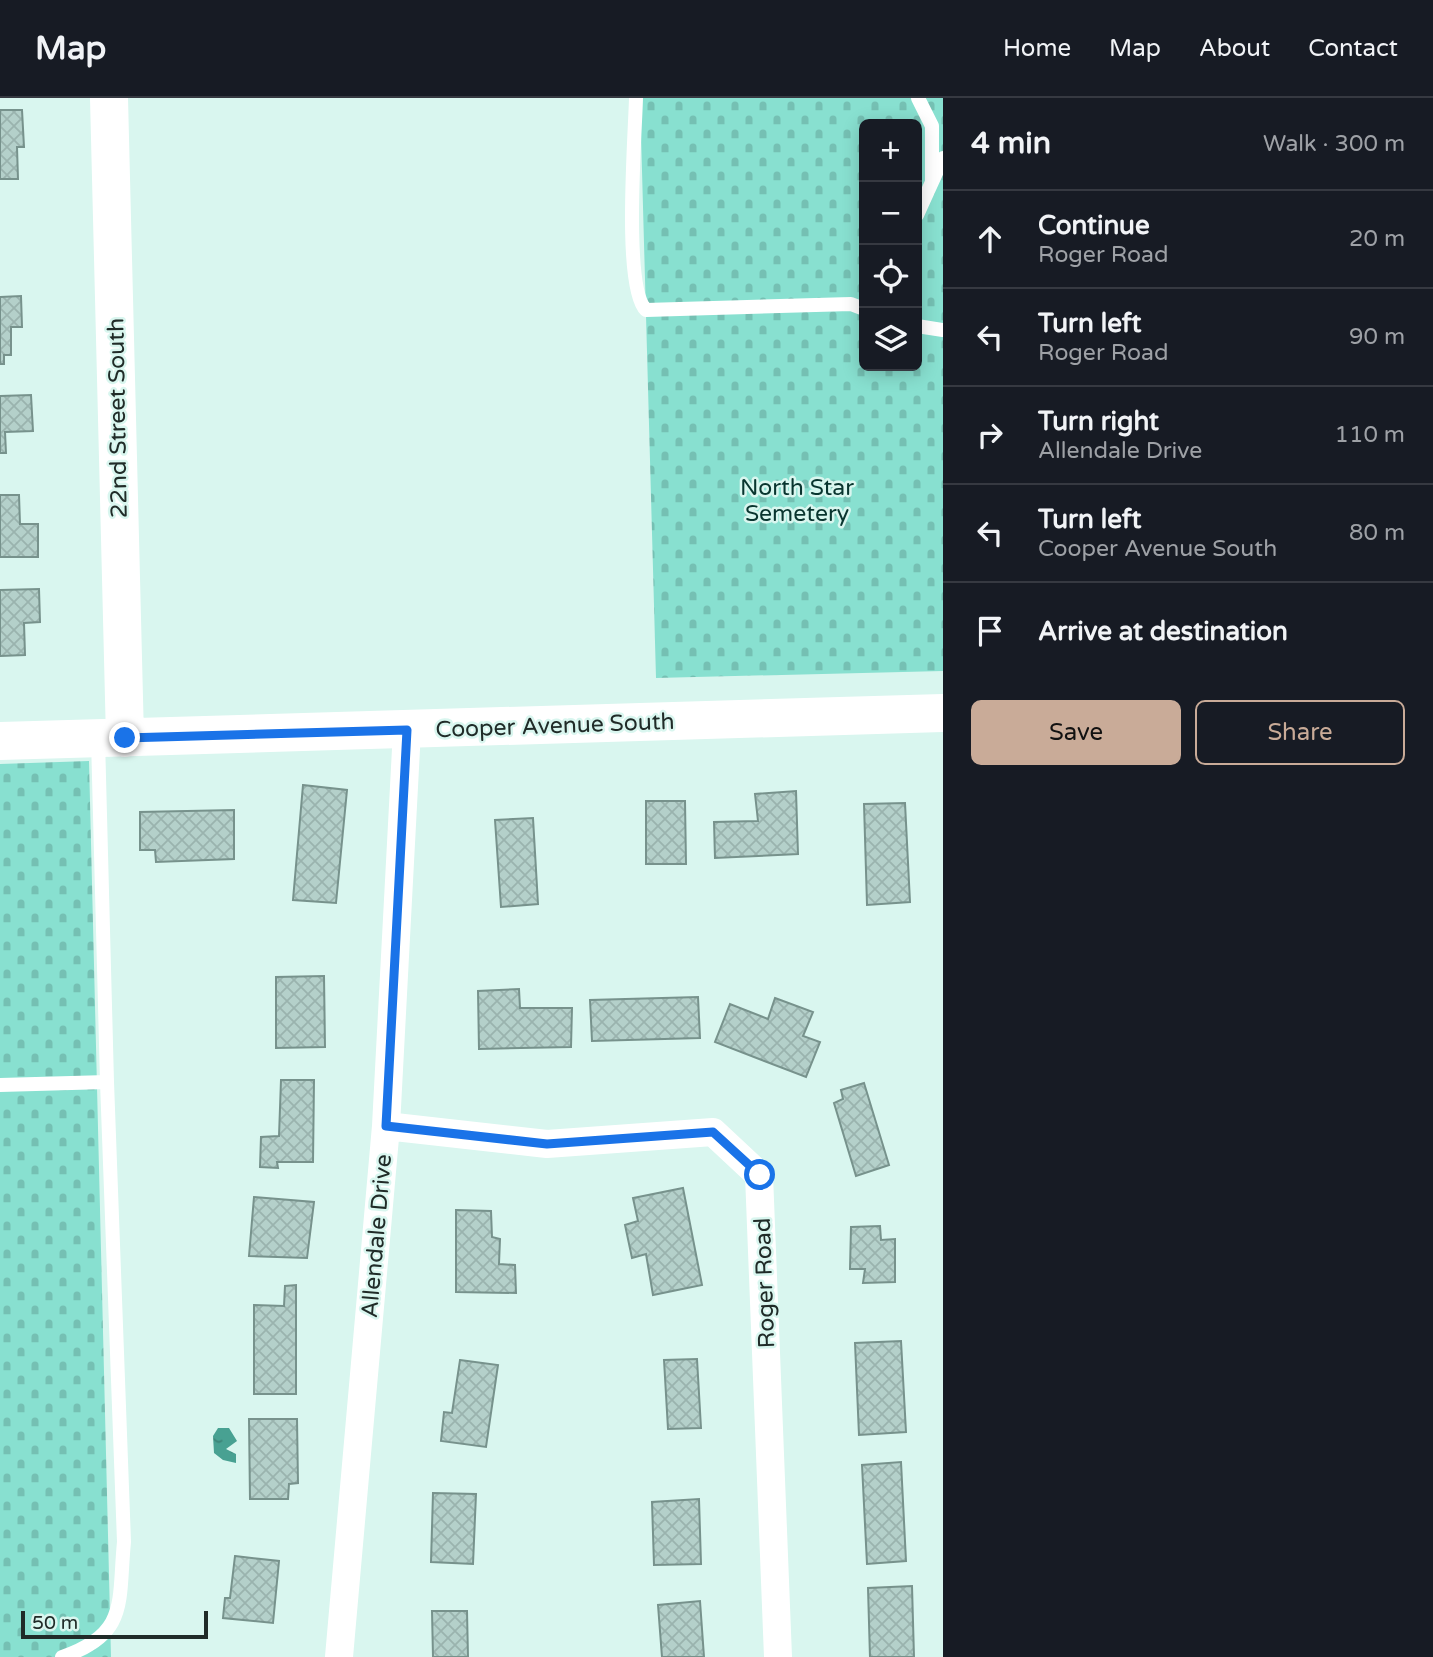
<!DOCTYPE html>
<html lang="en">
<head>
<meta charset="utf-8">
<style>
  body { margin:0; font-family:"Varela Round",sans-serif; background:#20242c; color:#f1f3f6 }
  .controls { position:absolute; right:21px; top:21px; display:grid; overflow:hidden; border-radius:10px; box-shadow:0 4px 18px #0003 }
  .controls button { width:63px; height:63px; display:grid; place-items:center; padding:0; border:0; border-bottom:2px solid #363941; background:#171b24; color:#f1f3f6; font:35px sans-serif }
  .scale { position:absolute; left:21px; bottom:18px; width:187px; box-sizing:border-box; padding-left:7px; border:4px solid #202b28; border-top:0; font-size:19px; line-height:24px; white-space:nowrap; color:#202b28; -webkit-text-stroke:5px #d9f6ef; paint-order:stroke }
  .stop { position:absolute; width:21px; height:21px; margin:-16px; border:5px solid #1a73e8; border-radius:50%; background:#fff }
  .stop.end { background:#1a73e8; border-color:#fff; box-shadow:0 2px 7px #0008 }
  .list { margin:0; padding:0; list-style:none }
  h2 { display:flex; justify-content:space-between; align-items:center; height:91px; margin:0; padding:0 28px; font-size:30px }
  h2 small { font-size:23px; font-weight:400; color:#9ea1a6 }
  .list li { display:grid; grid-template-columns:46px 1fr auto; gap:21px; align-items:center; box-sizing:border-box; height:98px; padding:0 28px; border-top:2px solid #363941 }
  .list b { display:block; font-size:26px; white-space:nowrap }
  .list p { margin:0; font-size:23px; white-space:nowrap; color:#9ea1a6 }
  .list em { font-size:23px; font-style:normal; color:#9ea1a6 }
  .actions { display:flex; gap:14px; padding:21px 28px }
  .actions a { flex:1; padding:16px 0; border:2px solid #c9ab98; border-radius:10px; text-align:center; font-size:24px; color:#c9ab98 }
  .actions .main { background:#c9ab98; color:#111 }
  .icon { flex:none; width:38px; height:38px; fill:none; stroke:currentColor; stroke-width:2; stroke-linecap:round; stroke-linejoin:round }
  .map { position:relative; flex:none; width:943px; height:1559px; overflow:hidden }
  header { display:flex; align-items:center; gap:42px; box-sizing:border-box; height:98px; padding:0 35px; background:#171b24; border-bottom:2px solid #363941 }
  header strong { font-size:33px }
  nav { display:flex; gap:38px; margin-inline-start:auto; font-size:24px }
  main { display:flex }
  aside { flex:1; background:#171b24 }
  .map>svg:first-child { display:block }
  .cemetery { fill:url(#cemetery-stones); fill-rule:evenodd }
  .water { fill:url(#water-ripples) }
  .building { fill:url(#building-cross-hatch); stroke:#77928c; stroke-width:2 }
  .lines { fill:none; stroke-linecap:round; stroke-linejoin:round }
  .lane { stroke:#fff; stroke-width:14 }
  .street { stroke:#fff; stroke-width:28 }
  .secondary { stroke:#fff; stroke-width:38 }
  .route { stroke:#1a73e8; stroke-width:9 }
  .labels { text-anchor:middle; stroke-width:5; stroke-linejoin:round; paint-order:stroke }
  .street-label { font-size:23px; fill:#202b28; stroke:#d9f6ef }
  .park-label { font-size:23px; fill:#09352f; stroke:#d9f6ef }
</style>
</head>
<body>
<header>
<strong>Map</strong>
<nav><a>Home</a><a>Map</a><a>About</a><a>Contact</a></nav>
</header>
<main>
<div class="map">
<svg width="943" height="1559" viewBox="0 0 943 1559">
  <defs>
    <pattern id="cemetery-stones" width="16" height="16" patternUnits="userSpaceOnUse" patternTransform="scale(1.75)"><rect width="16" height="16" fill="#88e0d0"/><path d="M2 7V4a2 2 0 0 1 4 0v3zM10 15v-3a2 2 0 0 1 4 0v3z" fill="#75c0b3"/></pattern>
    <pattern id="water-ripples" width="26" height="14" patternUnits="userSpaceOnUse" patternTransform="scale(1.75)"><rect width="26" height="14" fill="#48a192"/><path d="M2 4q2-2 4 0t4 0M15 11q2-2 4 0t4 0" fill="none" stroke="#3c8377"/></pattern>
    <pattern id="building-cross-hatch" width="8" height="8" patternUnits="userSpaceOnUse" patternTransform="scale(1.75)"><rect width="8" height="8" fill="#b4d0ca"/><path d="M0 0l8 8M0 8l8-8" fill="none" stroke="#9ab3ae"/></pattern>
  </defs>
  <rect width="100%" height="100%" fill="#d9f6ef"/>
  <path class="cemetery" d="M640,0H943V573L656,580ZM864,26H917V268H864Z
    M89,663L111,1559H0V666Z"/>
  <path class="water" d="M218,1330H229L237,1343L226,1351L236,1356V1365L223,1362L214,1355L213,1338Z"/>
  <path class="building" d="M0,12H22L24,49H17L18,81H0Z
    M21,198L22,229H11V257H4V266H0V199Z
    M31,297L33,333L5,334L6,355H0V298Z
    M0,397H19L20,426H38V459H0Z
    M39,491L40,524L24,525L25,557L0,558V492Z
    M303,687L347,692L336,805L293,802Z
    M796,693L798,756L715,760L714,724L758,723L755,696Z
    M646,703H685L686,766H646Z
    M905,705L910,804L867,807L864,706Z
    M234,712V761L156,764L155,752H140V714Z
    M533,720L538,806L501,809L495,722Z
    M324,878L325,949L276,950V879Z
    M519,891L520,910H572L571,949L479,951L478,893Z
    M698,899L700,940L592,943L590,902Z
    M775,900L813,914L803,938L820,944L806,979L715,944L730,906L768,921Z
    M281,982H314L313,1064H277L278,1070L260,1069L261,1039L279,1038Z
    M864,985L889,1067L856,1078L834,1005L843,1001L841,992Z
    M683,1090L702,1187L653,1197L646,1156L632,1160L625,1127L638,1123L633,1100Z
    M254,1099L314,1104L307,1160L249,1158Z
    M456,1112L491,1113L492,1139L500,1141L499,1166L515,1167L516,1195L456,1194Z
    M880,1128L881,1142L895,1141V1184L863,1185L865,1171H850L851,1129Z
    M296,1187V1296H254V1207L284,1208L285,1188Z
    M901,1243L906,1334L859,1337L855,1245Z
    M697,1261L701,1330L668,1331L664,1262Z
    M460,1262L498,1267L486,1349L441,1343L444,1314L452,1315Z
    M249,1321H297L298,1385L289,1386L288,1401H250Z
    M901,1364L906,1463L867,1466L862,1367Z
    M433,1395L476,1396L473,1466L431,1464Z
    M699,1401L701,1466L654,1467L652,1404Z
    M235,1458L279,1463L273,1525L223,1520L225,1500H230Z
    M912,1488L914,1559H870L868,1490Z
    M700,1503L704,1559H662L658,1507Z
    M432,1513H467L468,1559H433Z"/>
  <g class="lines">
    <path class="lane" d="M636,0C635,39 623,190 646,212L851,206L864,211
      M918,0L932,28V82
      M917,117L943,60
      M917,228L943,232
      M0,987L107,984L98,641
      M62,1559C129,1536 118,1504 124,1444L107,984"/>
    <path class="street" d="M386,1028L547,1046L713,1034L759,1077L778,1559
      M339,1559L386,1028L407,632"/>
    <path class="secondary" d="M109,0L125,640
      M0,643L943,615"/>
  </g>
  <g class="lines">
    <path class="route" d="M125,640L407,632L386,1028L547,1046L713,1034L760,1077"/>
  </g>
  <g class="labels">
    <g class="street-label">
      <text transform="translate(117 320) rotate(-91)" y="8">22nd Street South</text>
      <text transform="translate(555 627) rotate(-2)" y="8">Cooper Avenue South</text>
      <text transform="translate(376 1138) rotate(-85)" y="8">Allendale Drive</text>
      <text transform="translate(764 1185) rotate(-92)" y="8">Roger Road</text>
    </g>
    <g class="park-label">
      <text x="797" y="397">North Star<tspan x="797" dy="26">Semetery</tspan></text>
    </g>
  </g>
</svg>
<div class="controls">
<button>+</button>
<button>−</button>
<button><svg class="icon" aria-label="locate" viewBox="0 0 24 24"><circle cx="12" cy="12" r="6"/><path d="M12 2v4M12 18v4M2 12h4M18 12h4"/></svg></button>
<button><svg class="icon" aria-label="layers" viewBox="0 0 24 24"><path d="M12 4l9 5-9 5-9-5zM3 14l9 5 9-5"/></svg></button>
</div>
<div class="scale">50 m</div>
<div class="stop" style="left:760px;top:1077px"></div>
<div class="stop end" style="left:125px;top:640px"></div>
</div>
<aside>
<h2>4 min<small>Walk · 300 m</small></h2>
<ul class="list">
<li><svg class="icon" aria-label="ahead" viewBox="0 0 24 24"><path d="M12 20V5M6 11l6-6 6 6"/></svg><div><b>Continue</b><p>Roger Road</p></div><em>20 m</em></li>
<li><svg class="icon" aria-label="left" viewBox="0 0 24 24"><path d="M17 20v-9H6M10 6l-5 5 5 5"/></svg><div><b>Turn left</b><p>Roger Road</p></div><em>90 m</em></li>
<li><svg class="icon" aria-label="right" viewBox="0 0 24 24"><path d="M7 20v-9h11M14 6l5 5-5 5"/></svg><div><b>Turn right</b><p>Allendale Drive</p></div><em>110 m</em></li>
<li><svg class="icon" aria-label="left" viewBox="0 0 24 24"><path d="M17 20v-9H6M10 6l-5 5 5 5"/></svg><div><b>Turn left</b><p>Cooper Avenue South</p></div><em>80 m</em></li>
<li><svg class="icon" aria-label="arrive" viewBox="0 0 24 24"><path d="M6 21V4h12l-3 4 3 4H6"/></svg><div><b>Arrive at destination</b></div></li>
</ul>
<div class="actions"><a class="main">Save</a><a>Share</a></div>
</aside>
</main>
</body>
</html>
